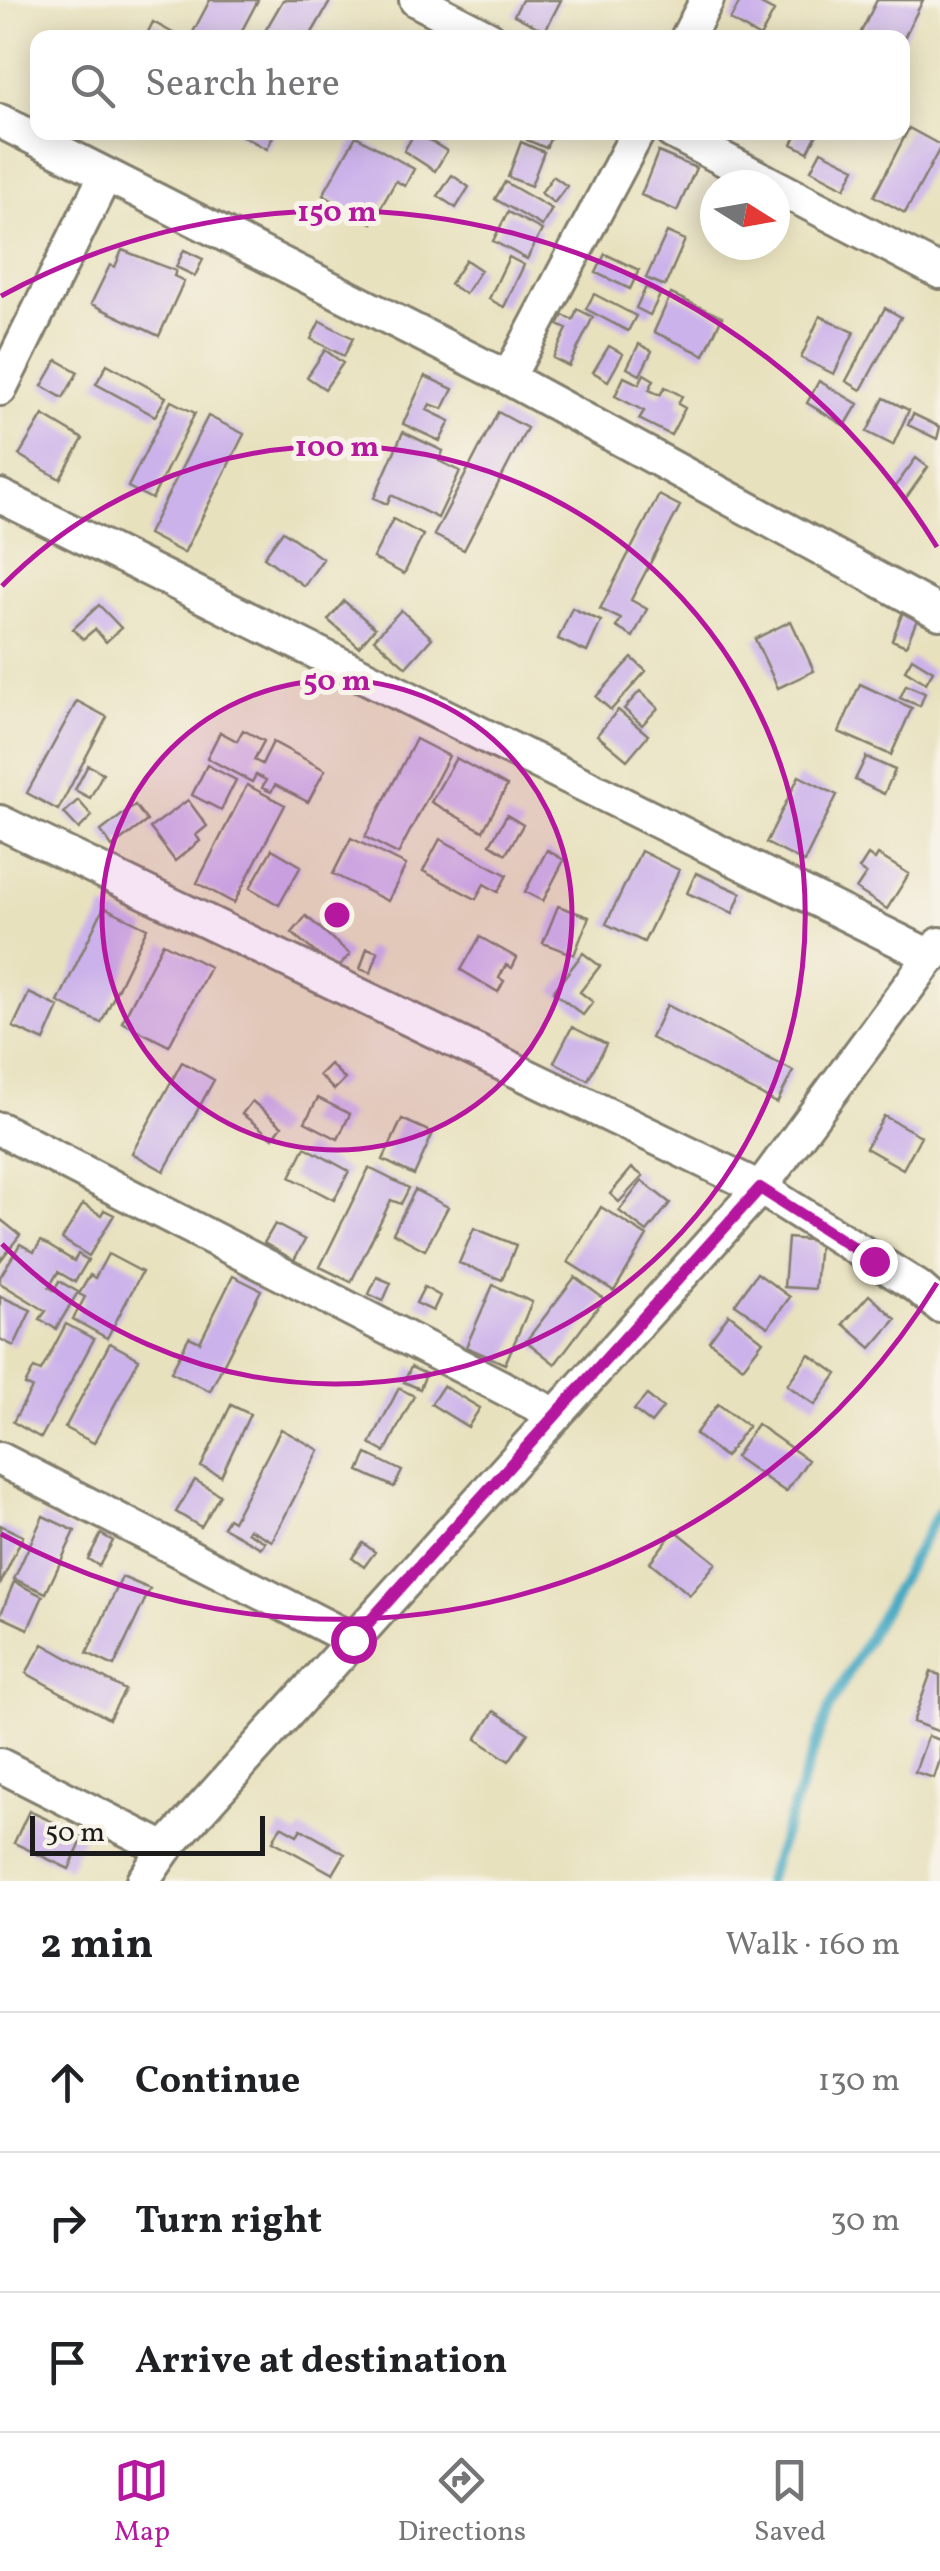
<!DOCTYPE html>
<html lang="en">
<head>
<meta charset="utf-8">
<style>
  body { margin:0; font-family:Vollkorn,serif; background:#f6f6f6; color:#202124 }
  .compass { position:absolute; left:700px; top:170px; width:90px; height:90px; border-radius:50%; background:#fff; box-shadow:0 5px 25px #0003; rotate:101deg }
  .scale { position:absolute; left:30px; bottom:25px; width:235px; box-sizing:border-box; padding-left:10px; border:5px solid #1c1c1c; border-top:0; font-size:28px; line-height:35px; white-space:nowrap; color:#1c1c1c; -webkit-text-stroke:8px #f7f3e8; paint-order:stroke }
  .stop { position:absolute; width:30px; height:30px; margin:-22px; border:8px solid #b5179e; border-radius:50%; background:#fff }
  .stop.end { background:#b5179e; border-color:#fff; box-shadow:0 2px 10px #0008 }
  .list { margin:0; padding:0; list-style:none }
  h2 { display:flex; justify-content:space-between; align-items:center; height:130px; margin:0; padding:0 40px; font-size:42px }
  h2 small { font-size:32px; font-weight:400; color:#757577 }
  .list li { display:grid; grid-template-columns:65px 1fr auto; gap:30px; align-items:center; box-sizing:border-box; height:140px; padding:0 40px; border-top:2px solid #e0e0e0 }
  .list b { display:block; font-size:38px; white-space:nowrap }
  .list em { font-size:32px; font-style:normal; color:#757577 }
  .icon { flex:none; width:55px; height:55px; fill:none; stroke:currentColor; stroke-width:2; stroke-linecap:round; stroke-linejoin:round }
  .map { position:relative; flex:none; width:940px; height:1881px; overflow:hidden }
  .search { position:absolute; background:#fff; box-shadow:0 5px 25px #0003; left:30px; right:30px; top:30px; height:110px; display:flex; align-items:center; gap:25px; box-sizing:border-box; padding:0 35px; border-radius:20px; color:#757577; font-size:38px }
  .sheet { height:550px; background:#fff }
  nav { display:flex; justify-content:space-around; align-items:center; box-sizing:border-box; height:140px; border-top:2px solid #e0e0e0; background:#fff; font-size:28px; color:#757577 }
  nav a { display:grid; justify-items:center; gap:5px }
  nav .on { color:#b5179e }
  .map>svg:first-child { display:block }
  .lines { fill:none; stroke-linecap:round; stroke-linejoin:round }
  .stream { stroke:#42a8c2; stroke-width:10 }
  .building { fill:#ccb2ea }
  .minor-casing { stroke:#827e6d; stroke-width:38 }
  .minor { stroke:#fff; stroke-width:32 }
  .route { stroke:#b5179e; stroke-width:12 }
  .ring { fill:none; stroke:#b5179e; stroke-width:5 }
  .centre { fill:#b5179e; stroke:#f7f3e8; stroke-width:5 }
  .ring-label { font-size:30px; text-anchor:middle; font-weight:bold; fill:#b5179e; stroke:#f7f3e8; stroke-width:10; stroke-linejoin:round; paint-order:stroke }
</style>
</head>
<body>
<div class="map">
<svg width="940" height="1881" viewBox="0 0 940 1881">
  <rect width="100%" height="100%" fill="#f7f3e8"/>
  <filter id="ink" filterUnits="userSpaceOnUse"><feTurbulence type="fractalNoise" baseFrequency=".01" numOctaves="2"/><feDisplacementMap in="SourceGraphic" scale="20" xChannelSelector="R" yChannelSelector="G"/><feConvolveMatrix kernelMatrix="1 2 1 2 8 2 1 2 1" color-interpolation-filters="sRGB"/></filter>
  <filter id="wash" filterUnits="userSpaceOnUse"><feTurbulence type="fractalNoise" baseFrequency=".0048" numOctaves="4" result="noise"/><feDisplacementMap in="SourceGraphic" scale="40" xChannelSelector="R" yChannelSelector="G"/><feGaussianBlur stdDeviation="2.25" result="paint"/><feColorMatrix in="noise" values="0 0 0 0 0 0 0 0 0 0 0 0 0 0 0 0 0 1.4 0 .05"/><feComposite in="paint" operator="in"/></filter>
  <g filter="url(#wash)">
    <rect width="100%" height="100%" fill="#e8e1be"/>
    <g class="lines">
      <path class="stream" d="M767,1881L829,1708L940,1510"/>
    </g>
    <g id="blocks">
      <path class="building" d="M210,0H258L238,38H190Z
        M283,0H331L309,38H261Z
        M522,0H561L545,31L514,15Z
        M741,0H753L774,11L760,37L730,20Z
        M877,0H923L904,38H858Z
        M153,22L182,38H145Z
        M909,128L940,145V148L905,213L874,196Z
        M235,132H275L267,149Z
        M415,132L447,151L435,171L404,151Z
        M530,132H553L546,148L527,140Z
        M798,132H818L808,152L792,144Z
        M356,136L414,169L405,186L396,181L372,223L323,195Z
        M521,142L544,152L531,186L508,177Z
        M821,151L855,168L845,188L811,170Z
        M658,152L696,168L677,211L641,195Z
        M452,175L469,187L456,208L438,196Z
        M553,176L567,186L554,203L541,193Z
        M505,182L552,209L542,226L495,199Z
        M508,212L542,230L527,259L493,241Z
        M667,232L685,240L665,286L646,278Z
        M122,250L176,271L174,276L184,281L159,336L91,304L110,265L115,267Z
        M184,250L203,259L195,276L176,267Z
        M605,254L639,270L630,289L596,273Z
        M509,257L524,265L504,307L489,299Z
        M466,260L481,270L465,294L450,284Z
        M646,287L660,295L650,315L636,308Z
        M594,294L636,316L628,331L586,309Z
        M671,294L722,317L704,355L654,332Z
        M885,308L901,317L861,390L846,381Z
        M577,309L593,317L569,366L553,358L567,329L558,325L563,315L573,320Z
        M820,316L854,332L834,374L801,358Z
        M320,321L353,338L344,356L311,339Z
        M639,344L652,351L640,375L627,368Z
        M609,346L623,354L608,381L593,372Z
        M325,350L343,363L325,389L307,377Z
        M57,360L78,372L63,398L42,386Z
        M107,364L166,397L155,416L96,384Z
        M644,374L654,380L649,390L660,395L665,387L682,396L678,404L685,408L671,435L639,419L644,411L615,396L624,377L639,384Z
        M425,376L453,389L443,409L430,404L427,410L450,421L440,441L403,424Z
        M819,381L858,404L845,426L807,403Z
        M884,398L909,410L893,445L867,432Z
        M171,401L195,413L152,499L128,487Z
        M498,412L527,428L464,550L434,535Z
        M913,414L940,427L937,439L908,425Z
        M43,415L83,439L60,479L19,455Z
        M208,416L244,434L184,553L148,534Z
        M403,432L443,451L439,461L460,471L438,518L391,495L387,504L374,498Z
        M916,458L928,467L906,498L894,488Z
        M659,495L680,506L631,600L647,609L633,637L616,627L621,619L600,609Z
        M393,519L423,535L404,574L373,558Z
        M283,531L323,559L304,586L264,557Z
        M344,601L375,628L359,647L328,620Z
        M99,605L121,628L106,642L95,629L83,639L73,629Z
        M572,608L601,621L587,652L558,639Z
        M904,609L919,615L906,646L892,640Z
        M401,610L432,638L406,667L374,639Z
        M791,621L814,671L778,688L755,639Z
        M632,658L646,671L611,710L596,697Z
        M912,658L933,671L926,683L905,670Z
        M860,684L912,708L891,755L839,732Z
        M906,685L925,693L920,706L900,698Z
        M640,691L658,708L642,725L624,709Z
        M77,701L107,717L58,810L27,793Z
        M618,710L648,735L627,760L597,735Z
        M243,730L264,741L254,760L262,764L273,742L325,770L308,802L275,785L271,792L262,788L266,780L256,775L252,782L207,758L220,732L237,741Z
        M416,739L449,756L398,854L365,837Z
        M866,757L895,770L884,794L855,780Z
        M456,758L507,786L483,831L431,802Z
        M88,765L103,773L90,798L75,790Z
        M207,765L236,780L221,810L192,795Z
        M799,776L837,795L804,862L766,843Z
        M247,785L285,805L234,903L197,883Z
        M78,800L92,816L79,829L64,813Z
        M188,800L207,826L196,835L200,841L175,861L150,828Z
        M135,805L147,821L112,847L101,831Z
        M507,815L523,825L506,854L490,844Z
        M351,838L406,865L388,901L333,874Z
        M440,839L507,875L498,892L484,884L476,899L423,871Z
        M272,849L301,866L279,905L250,888Z
        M547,850L564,860L543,901L525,892Z
        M641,851L679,870L644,942L606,924Z
        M868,855L875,860L878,855L909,874L887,909L856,889L866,874L859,869Z
        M696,873L741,893L733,913L687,893Z
        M558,906L589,917L574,955L543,943Z
        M104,907L147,928L101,1023L58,1002Z
        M306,916L350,954L336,970L292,933Z
        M480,937L517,958L512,968L506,965L499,978L504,981L498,992L461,970Z
        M163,943L210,967L169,1046L122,1022Z
        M367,948L378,952L371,973L360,969Z
        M583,953L600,966L580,992L593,1002L583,1015L553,992Z
        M29,993L59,1007L44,1041L13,1027Z
        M667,1005L793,1071L777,1103L651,1038Z
        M572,1027L606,1044L588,1080L554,1062Z
        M182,1062L214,1080L164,1171L132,1153Z
        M330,1064L345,1079L334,1090L319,1075Z
        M318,1098L350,1114L338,1139L305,1122Z
        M252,1101L282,1126L273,1138L242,1114Z
        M884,1116L921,1136L903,1169L866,1148Z
        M402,1119L433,1133L414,1175L383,1160Z
        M305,1147L349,1171L334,1200L290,1177Z
        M369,1168L409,1188L401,1204L391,1200L351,1282L320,1267Z
        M632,1168L643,1176L619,1202L610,1194Z
        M642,1181L670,1203L647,1232L619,1211Z
        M415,1190L448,1207L425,1250L393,1233Z
        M83,1204L101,1215L104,1210L114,1215L89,1256L62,1239Z
        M601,1207L647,1236L614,1291L568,1262Z
        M0,1219L20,1235L0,1261Z
        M275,1224L305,1240L294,1260L264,1243Z
        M474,1228L516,1245L502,1280L459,1263Z
        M788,1238L819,1241L815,1289L784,1287Z
        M41,1241L74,1261L78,1254L88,1260L75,1282L58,1272L49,1287L54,1290L59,1281L78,1292L56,1329L40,1319L46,1311L0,1283V1277L20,1244L34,1252Z
        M108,1254L142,1272L107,1338L73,1319L85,1297L79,1294L90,1275L95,1278Z
        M757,1273L790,1297L768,1327L735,1304Z
        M233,1276L261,1290L210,1391L171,1372L189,1337L200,1342Z
        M377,1277L391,1283L383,1301L369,1294Z
        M575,1277L604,1299L555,1364L526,1341Z
        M493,1285L532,1302L505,1364L466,1347Z
        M424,1287L440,1296L433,1311L416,1303Z
        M869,1295L896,1319L871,1348L843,1324Z
        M0,1296L31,1310L14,1346L0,1339Z
        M729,1314L763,1341L743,1367L709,1341Z
        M66,1324L94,1339L41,1438L13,1422L32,1388L25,1385L34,1368L41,1371Z
        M110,1343L139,1359L94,1443L65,1428Z
        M809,1354L837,1374L815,1405L787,1385Z
        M411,1367L426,1374L420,1389L404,1382Z
        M443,1386L480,1408L468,1427L431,1404Z
        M399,1388L414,1396L385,1452L370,1444Z
        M647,1395L663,1408L651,1423L634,1410Z
        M718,1404L748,1426L725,1457L695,1434Z
        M231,1405L250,1414L221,1476L201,1467Z
        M757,1424L808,1460L786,1492L735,1457Z
        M281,1429L319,1450L272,1541L249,1529L247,1532L265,1542L261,1548L223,1527L228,1518L233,1521Z
        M367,1454L402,1471L394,1487L359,1471Z
        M195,1480L220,1495L201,1527L176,1512Z
        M43,1516L75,1531L46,1593L14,1579Z
        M0,1525L23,1536L0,1585Z
        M675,1530L716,1563L690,1595L650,1562Z
        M101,1534L113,1541L99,1566L88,1559Z
        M363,1543L375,1552L364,1567L352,1558Z
        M122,1577L150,1589L114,1666L87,1653Z
        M14,1582L43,1596L28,1629L0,1616Z
        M43,1644L125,1690L109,1719L26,1673Z
        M931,1672L940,1675V1732L913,1722Z
        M494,1711L528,1733L509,1761L476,1739Z
        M928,1736L940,1740V1760L934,1778L915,1772Z
        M29,1811L84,1836L69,1869L14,1843Z
        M281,1826L297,1835L301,1829L345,1854L333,1874L273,1841Z"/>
    </g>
  </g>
  <g filter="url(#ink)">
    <use href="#blocks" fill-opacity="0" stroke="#827e6d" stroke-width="2.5"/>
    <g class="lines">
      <defs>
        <path id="minor" d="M416,0L489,38
          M687,38L707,0
          M0,121L508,378L940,613
          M672,132L773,185
          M775,186L940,272
          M508,378L638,132
          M0,389L105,176
          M0,496L932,957
          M0,822L760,1188L918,1287L940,1306
          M0,1129L556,1415
          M0,1459L353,1640
          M0,1765L165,1849
          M143,1881L165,1849L760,1188L940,944"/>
      </defs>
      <use href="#minor" class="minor-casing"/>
      <use href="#minor" class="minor"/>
    </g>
  </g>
  <g class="lines" filter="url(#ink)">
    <path class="route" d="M353,1640L760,1188L874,1261"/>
  </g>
  <circle cx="337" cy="915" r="235" fill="#b5179e" fill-opacity=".12"/>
  <g class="ring">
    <circle cx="337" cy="915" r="235"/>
    <path d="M2 586A469 469 0 1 1 2 1244"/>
    <path d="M937 1283A704 704 0 0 1 1 1534M1 296A704 704 0 0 1 937 547"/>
  </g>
  <circle cx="337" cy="915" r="15" class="centre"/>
  <g class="ring-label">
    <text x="337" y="221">150 m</text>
    <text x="337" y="456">100 m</text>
    <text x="337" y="690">50 m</text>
  </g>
</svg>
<svg class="compass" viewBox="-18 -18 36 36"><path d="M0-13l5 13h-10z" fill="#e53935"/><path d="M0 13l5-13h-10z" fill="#757577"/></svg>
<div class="scale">50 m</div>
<div class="stop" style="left:353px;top:1640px"></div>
<div class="stop end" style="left:874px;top:1261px"></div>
<div class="search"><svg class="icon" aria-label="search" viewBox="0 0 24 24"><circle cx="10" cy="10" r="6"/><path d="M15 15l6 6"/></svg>Search here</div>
</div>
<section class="sheet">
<h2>2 min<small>Walk · 160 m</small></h2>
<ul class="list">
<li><svg class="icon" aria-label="ahead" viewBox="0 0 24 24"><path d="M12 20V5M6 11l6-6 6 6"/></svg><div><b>Continue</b></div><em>130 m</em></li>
<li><svg class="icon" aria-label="right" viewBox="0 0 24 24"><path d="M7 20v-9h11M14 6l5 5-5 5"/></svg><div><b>Turn right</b></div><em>30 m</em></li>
<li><svg class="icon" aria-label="arrive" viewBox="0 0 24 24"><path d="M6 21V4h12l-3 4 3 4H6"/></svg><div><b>Arrive at destination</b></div></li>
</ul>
</section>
<nav>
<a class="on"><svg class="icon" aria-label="map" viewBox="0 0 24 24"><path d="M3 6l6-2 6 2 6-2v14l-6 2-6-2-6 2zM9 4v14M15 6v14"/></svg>Map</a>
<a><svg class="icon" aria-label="directions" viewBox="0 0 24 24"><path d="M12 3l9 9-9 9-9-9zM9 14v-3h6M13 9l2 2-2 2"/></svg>Directions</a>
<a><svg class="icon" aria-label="saved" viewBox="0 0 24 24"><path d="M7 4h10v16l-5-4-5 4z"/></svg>Saved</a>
</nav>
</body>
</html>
